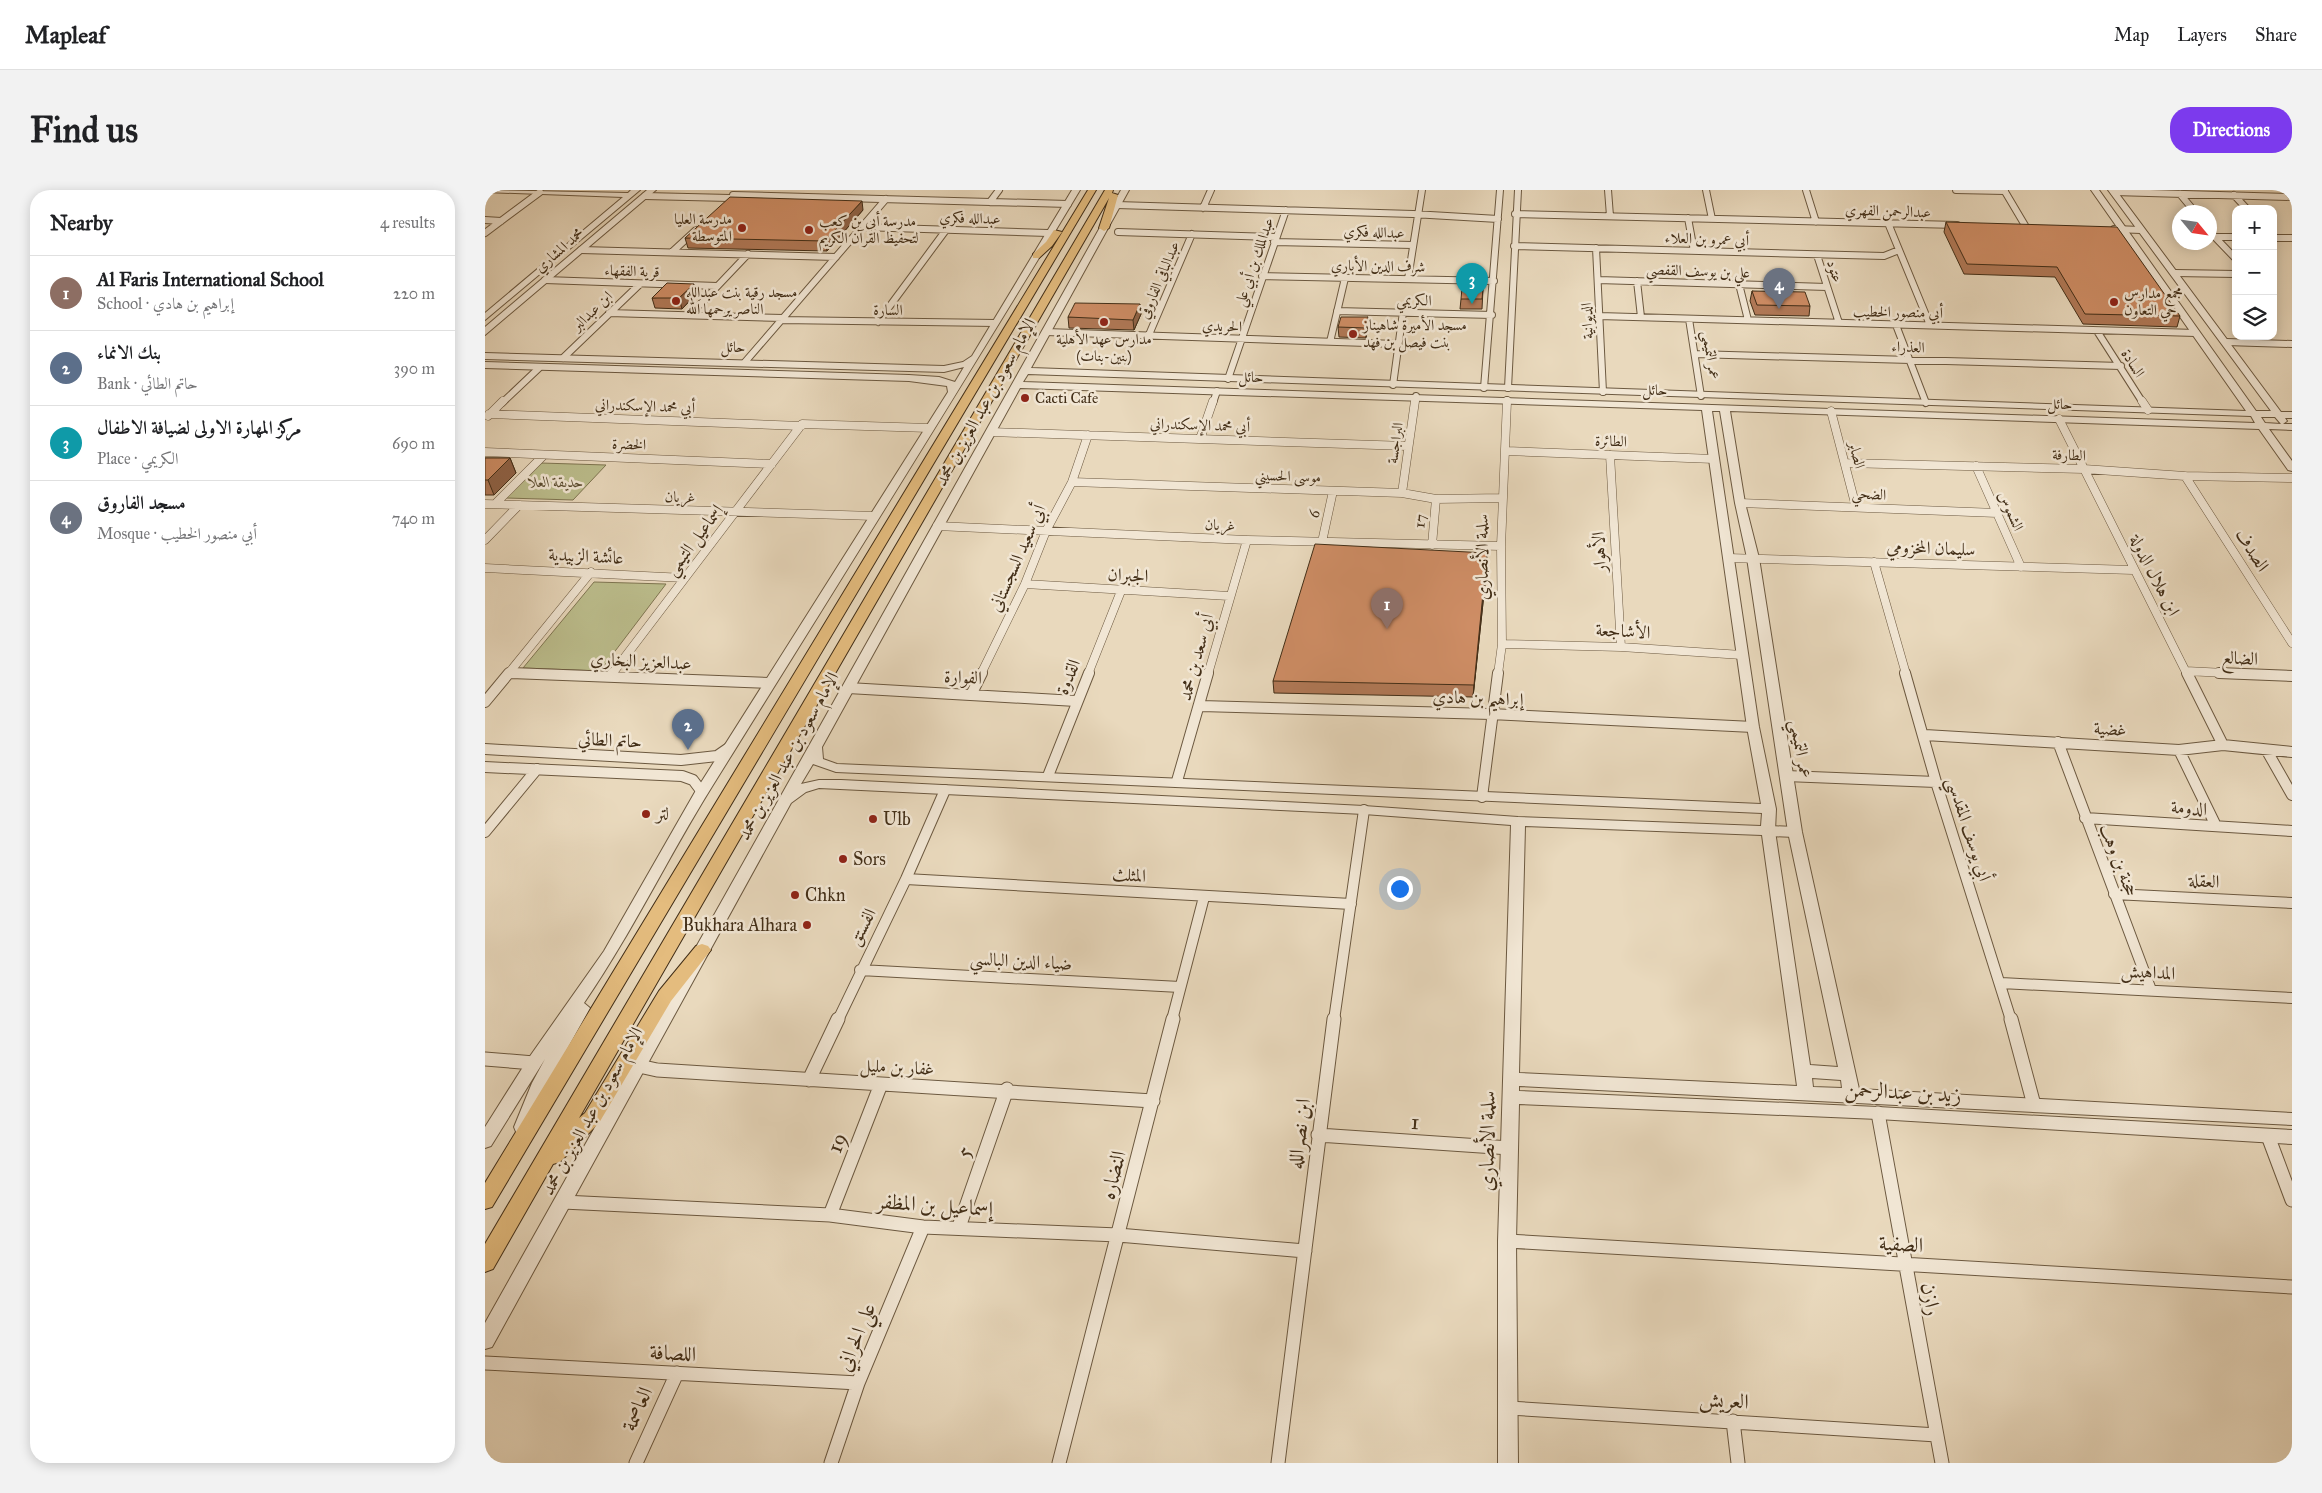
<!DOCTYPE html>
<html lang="en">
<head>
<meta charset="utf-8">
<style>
  body { margin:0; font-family:"IM FELL Great Primer",Amiri,serif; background:#f2f2f2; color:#202124 }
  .controls { position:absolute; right:15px; top:15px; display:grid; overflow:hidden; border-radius:10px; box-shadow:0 2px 12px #0003 }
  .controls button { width:45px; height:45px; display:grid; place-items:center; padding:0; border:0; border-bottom:1px solid #e0e0e0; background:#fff; color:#202124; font:25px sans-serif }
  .compass { position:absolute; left:1687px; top:15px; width:45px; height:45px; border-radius:50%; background:#fff; box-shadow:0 2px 12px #0003; rotate:119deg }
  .you { position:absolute; left:914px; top:698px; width:18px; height:18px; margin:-12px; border:4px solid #fff; border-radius:50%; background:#1a73e8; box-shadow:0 0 0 8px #1a73e833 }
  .badge { display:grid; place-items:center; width:32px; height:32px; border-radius:50%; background:#7c3aed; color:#fff; font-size:16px; font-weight:700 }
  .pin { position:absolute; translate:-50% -41px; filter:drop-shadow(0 1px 2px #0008) }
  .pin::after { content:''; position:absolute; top:26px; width:18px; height:15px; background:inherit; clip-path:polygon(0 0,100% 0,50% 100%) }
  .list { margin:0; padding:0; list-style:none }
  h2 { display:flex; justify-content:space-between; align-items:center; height:65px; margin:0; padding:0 20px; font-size:21px }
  h2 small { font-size:16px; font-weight:400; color:#757577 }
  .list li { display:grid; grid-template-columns:32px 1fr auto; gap:15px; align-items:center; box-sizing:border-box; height:75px; padding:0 20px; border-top:1px solid #e0e0e0 }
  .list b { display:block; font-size:19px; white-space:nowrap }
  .list p { margin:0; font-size:16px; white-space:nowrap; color:#757577 }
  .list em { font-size:16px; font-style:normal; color:#757577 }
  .icon { flex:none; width:28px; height:28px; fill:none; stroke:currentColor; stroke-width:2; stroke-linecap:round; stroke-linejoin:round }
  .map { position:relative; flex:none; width:1807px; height:1273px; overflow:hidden; border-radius:20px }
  header { display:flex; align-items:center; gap:30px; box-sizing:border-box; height:70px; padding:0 25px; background:#fff; border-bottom:1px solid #e0e0e0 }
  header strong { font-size:24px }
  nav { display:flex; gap:28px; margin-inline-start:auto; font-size:18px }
  .intro { display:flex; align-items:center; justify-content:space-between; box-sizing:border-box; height:120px; padding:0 30px }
  h1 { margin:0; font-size:35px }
  .button { padding:12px 22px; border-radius:20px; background:#7c3aed; color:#fff; font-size:18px; font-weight:700 }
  main { display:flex; gap:30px; padding:0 30px }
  aside { flex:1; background:#fff; border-radius:20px; box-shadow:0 2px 12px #0003 }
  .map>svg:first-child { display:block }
  .green { fill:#bcbe8d; stroke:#7f7652 }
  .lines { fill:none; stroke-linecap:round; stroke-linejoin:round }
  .minor-far3-casing { stroke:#6c5940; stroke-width:8 }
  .minor-far2-casing { stroke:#6c5940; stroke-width:9 }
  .minor-far1-casing { stroke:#6c5940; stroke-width:12 }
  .minor-casing { stroke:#6c5940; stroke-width:15 }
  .tertiary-casing { stroke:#6c5940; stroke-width:2 }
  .primary-casing { stroke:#422e17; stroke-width:2 }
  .minor-far3 { stroke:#f1e6d4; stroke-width:6 }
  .minor-far2 { stroke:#f1e6d4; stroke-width:8 }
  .minor-far1 { stroke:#f1e6d4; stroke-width:10 }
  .minor { stroke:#f1e6d4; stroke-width:13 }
  .tertiary { fill:#f1e6d4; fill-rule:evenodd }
  .primary { fill:#e4bc7e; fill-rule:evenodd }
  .wall { fill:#b17957; stroke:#422e17 }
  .shaded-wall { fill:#906347; stroke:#422e17 }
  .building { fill:#ce8d65; stroke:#422e17 }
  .poi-dot { fill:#8f2418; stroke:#f1e6d4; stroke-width:2 }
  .labels { text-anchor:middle; stroke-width:5; stroke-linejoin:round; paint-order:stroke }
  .far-street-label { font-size:15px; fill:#422e17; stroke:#f1e6d4 }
  .far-poi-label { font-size:15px; fill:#422e17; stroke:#f1e6d4; text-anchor:start }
  .far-park-label { font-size:15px; font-style:italic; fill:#5a4b2f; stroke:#f1e6d4 }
  .street-label { font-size:18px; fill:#422e17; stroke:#f1e6d4 }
  .poi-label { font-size:18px; fill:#422e17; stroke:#f1e6d4; text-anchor:start }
  .near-street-label { font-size:21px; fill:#422e17; stroke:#f1e6d4 }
</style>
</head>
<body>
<header>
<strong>Mapleaf</strong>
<nav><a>Map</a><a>Layers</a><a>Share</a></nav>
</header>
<div class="intro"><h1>Find us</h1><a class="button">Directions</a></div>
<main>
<aside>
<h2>Nearby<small>4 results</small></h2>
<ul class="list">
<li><span class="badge" style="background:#8d6e63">1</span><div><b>Al Faris International School</b><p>School · إبراهيم بن هادي</p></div><em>220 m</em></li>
<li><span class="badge" style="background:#5c6f8a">2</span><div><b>بنك الانماء</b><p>Bank · حاتم الطائي</p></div><em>390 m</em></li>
<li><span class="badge" style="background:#0f9aa8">3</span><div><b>مركز المهارة الاولى لضيافة الاطفال</b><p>Place · الكريمي</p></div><em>690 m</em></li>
<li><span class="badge" style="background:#6b7280">4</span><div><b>مسجد الفاروق</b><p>Mosque · أبي منصور الخطيب</p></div><em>740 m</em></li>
</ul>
</aside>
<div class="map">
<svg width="1807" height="1273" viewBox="0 0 1807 1273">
  <rect width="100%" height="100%" fill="#e9d9bd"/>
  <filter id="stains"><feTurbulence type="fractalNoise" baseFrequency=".004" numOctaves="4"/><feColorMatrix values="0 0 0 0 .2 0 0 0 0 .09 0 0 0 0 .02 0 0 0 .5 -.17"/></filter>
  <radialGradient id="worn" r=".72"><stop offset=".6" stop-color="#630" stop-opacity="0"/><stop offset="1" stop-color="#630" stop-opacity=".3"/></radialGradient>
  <path class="green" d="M56,273L121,275L88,310L21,308Z
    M109,392L181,394L115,481L38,478Z"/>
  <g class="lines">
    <defs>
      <path id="minor-far3" d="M1123,0L1125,26
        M1221,0L1227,29
        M1321,0L1331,32
        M1471,0L1520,1
        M1519,0L1541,37
        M1629,2L1807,7
        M1695,4L1710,22
        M248,5L583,14
        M1749,5L1762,19
        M160,6L245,8
        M505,12L514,0
        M632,15L928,24L1013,29
        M718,18L726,0
        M1030,24L1472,35
        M1203,28L1209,61
        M0,30L16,31
        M1403,33L1445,135
        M376,37L563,43
        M1629,39L1656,40
        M1724,41L1751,69
        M633,42L790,47
        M0,43L55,2
        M1730,47H1751
        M1788,48H1807
        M789,52L928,55
        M1029,56L1399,66L1414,60
        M1111,58L1118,202
        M96,60L351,67
        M187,62L211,40
        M1332,65L1354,133
        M1690,83L1751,84
        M777,86L1009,91
        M923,89L937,0
        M60,90L232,96
        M1113,90L1342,97
        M1152,91L1156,127
        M1254,94L1263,130
        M852,121L1007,125
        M124,123L298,128
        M205,125L263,64
        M1114,126L1711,143
        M1204,129L1216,206
        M296,130L510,133
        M393,132L461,40
        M1411,135L1441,213
        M1612,141L1658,213
        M561,142L912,154
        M663,147L707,44
        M845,152L860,88
        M1741,152L1807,154
        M1210,164L1636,176
        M78,168L155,94
        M260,172L401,9
        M743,189L801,20
        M908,195L918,122
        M999,198L1015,0
        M1023,198L1033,0
        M17,213L54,178
        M728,213L732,201
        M930,213L931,206
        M1022,213V210"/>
      <path id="minor-far2" d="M1657,211L1663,220
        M1346,221L1371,317
        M4,224L316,236
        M3,226L18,211
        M1574,229L1702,484
        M506,242L922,256
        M715,249L728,211
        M1022,261L1229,269
        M0,262L287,274
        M1125,265L1136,457
        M1360,273L1599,279L1700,286L1807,288
        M1491,276L1536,377
        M1700,286L1807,453
        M587,292L917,303L951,309L1018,308
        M917,303L930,211
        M1255,313L1512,323
        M0,314L389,326
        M10,314L59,265
        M452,336L762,350L1016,356
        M0,350L34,315
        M837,352L848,301
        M947,355L951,309
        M1243,368L1648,380
        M1389,372L1421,484
        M0,378L200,388
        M540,394L744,406
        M1017,454L1136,457L1257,465
        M1701,481L1760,484
        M26,483L46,484
        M23,484L106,382
        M127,484L317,234L444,238
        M496,484L540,394L561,341L587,292L603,245
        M603,484L636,401
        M723,484L762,350
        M1013,484L1017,454L1016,356L1022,211"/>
      <path id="minor-far1" d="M26,483L284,493
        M1420,483L1451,592L1526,830
        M1702,483L1738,555
        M1734,483L1807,486
        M126,485L128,483
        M363,498L591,511
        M487,503L497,483
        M0,512L24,483
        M716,516L1006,524L1268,537
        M1440,545L1694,560L1738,555L1807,562
        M1573,552L1666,800
        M0,559L196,570L232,566L245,557
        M1694,560L1731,636
        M1782,561L1807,605
        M0,577L197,586L208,590L217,602
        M563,586L604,483
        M1301,586L1451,592
        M692,591L723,483
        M997,607L1013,483
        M1600,628L1807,641
        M1283,641L1310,642
        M0,642L52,579
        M421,689L866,714
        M1629,704L1807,713
        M375,780L695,797
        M1516,793L1807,808
        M353,830L421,689L460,600
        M687,830L719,707
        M849,830L879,620"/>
      <path id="minor" d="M1526,829L1549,915
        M0,869L49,873
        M154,876L172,880L668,911
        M324,890L353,829
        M1393,923L1457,1273
        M833,945L1025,958
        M1783,946L1807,1010
        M78,1012L345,1025L438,1037L633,1045L820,1061
        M345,1025L396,894
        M474,1037L522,899
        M1022,1051L1807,1097
        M0,1173L373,1193
        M1024,1218L1452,1245
        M1248,1231L1253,1273
        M151,1273L192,1183
        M346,1273L373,1193L438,1037
        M574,1273L688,829
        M793,1273L849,829"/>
      <path id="tertiary" d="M0,0L143,3L146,0H155L0,130V123L138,7L0,2Z
        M162,0H171L0,145V137Z
        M587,0H595C475,200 351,397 228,595C183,667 147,743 99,813L105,818L63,893L43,942L37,944L31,942L29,937L47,893L60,869L6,956L0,958V937L43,869L119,761L210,602L463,202L462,196L424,191L0,178V172L424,185L454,187L470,192L479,177L459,182L0,169V163L459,176L478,172L487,166Z
        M636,0H644L546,178L1761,221L1606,0H1614L1771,221H1786L1623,0H1631L1796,222H1807V228H1800L1802,231L1798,234H1807V240L1784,239L1807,271V281L1803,280L1774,239L1245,221L1260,313L1274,368L1317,642L1374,899L1807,923V935L1034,896V901L1393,917L1807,940V954L1393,929L1034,914L1031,1051L1033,1273H1013V1051L1026,635L879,624L334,598L321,602L306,613L7,1157L0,1159V1133ZM543,184L1766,226L1770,233L538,192ZM535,198L1217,220L1262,537L1276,614L352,574L338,569L337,557ZM1227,221H1235L1250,313L1262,368L1303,642L1353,877L1325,875L1290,641L1291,619L1274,537ZM1776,227H1790L1796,234L1780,233ZM328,574L351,582L1277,623L1276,636L1033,627L879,616L356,590H334L316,594ZM1040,636L1277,645L1312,896L1034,883ZM1327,888L1356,890L1357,898L1328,897Z"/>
      <path id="primary" d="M603,0H611L7,1017L0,1019V993Z
        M620,0H628L627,3L633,5L624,38L619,41L614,38L624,8L94,928L100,923L174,801L211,756L217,754L223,756L226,760L186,811L114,933L75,972L68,974L8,1079L0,1082V1054Z
        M569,40L577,42L567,56L554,68H548V64L561,52Z"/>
    </defs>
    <use href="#minor-far3" class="minor-far3-casing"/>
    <use href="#minor-far2" class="minor-far2-casing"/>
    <use href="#minor-far1" class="minor-far1-casing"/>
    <use href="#minor" class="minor-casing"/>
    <use href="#tertiary" class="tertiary-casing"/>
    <use href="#primary" class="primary-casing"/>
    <use href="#minor-far3" class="minor-far3"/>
    <use href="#minor-far2" class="minor-far2"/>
    <use href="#minor-far1" class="minor-far1"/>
    <use href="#minor" class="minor"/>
    <use href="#tertiary" class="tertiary"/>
    <use href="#primary" class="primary"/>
  </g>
  <path class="wall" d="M378,20L342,61L203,58L200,48Z
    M1461,32L1695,126L1692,137L1598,134L1570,87L1479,84L1459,42Z
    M998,99L997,119H975L976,109Z
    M1267,101L1325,116L1324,126L1270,125L1265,111Z
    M211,104L197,119L170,118L167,108Z
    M656,124L649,140L584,138L583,127Z
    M883,127V138L881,148L854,147L853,137Z
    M0,268H25L31,283L9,305H0Z
    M1002,375L988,507L789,503L788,491Z"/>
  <path class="shaded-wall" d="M377,11L378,20L342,61L340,51Z
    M209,94L211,104L197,119L194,108Z
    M655,114L656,124L649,140L648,130Z
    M883,127V138L881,148V138Z
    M25,268L31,283L9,305L3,290Z
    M1002,363V375L988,507L989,495Z"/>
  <path class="building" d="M245,7L377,11L340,51L200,48Z
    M1461,32L1632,37L1695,126L1600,124L1572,77L1482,74Z
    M182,93L209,94L194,108H167Z
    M977,98L998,99L997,109H976Z
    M1267,101L1320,102L1325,116L1272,115Z
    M590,113L655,114L648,130L583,127Z
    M856,127H883L881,138L853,137Z
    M0,268H25L3,290H0Z
    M830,354L1002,363L989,495L788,491Z"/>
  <g class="poi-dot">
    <circle cx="257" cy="38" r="5"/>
    <circle cx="324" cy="40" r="5"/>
    <circle cx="191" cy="111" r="5"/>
    <circle cx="1629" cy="112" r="5"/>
    <circle cx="619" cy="132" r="5"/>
    <circle cx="868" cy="144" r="5"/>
    <circle cx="540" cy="208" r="5"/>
    <circle cx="161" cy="624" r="5"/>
    <circle cx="388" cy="629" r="5"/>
    <circle cx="358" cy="669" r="5"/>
    <circle cx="310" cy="705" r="5"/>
    <circle cx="322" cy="735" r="5"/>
  </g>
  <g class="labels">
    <g class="far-street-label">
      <text transform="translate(1403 21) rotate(2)" y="5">عبدالرحمن الفهري</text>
      <text transform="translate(485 28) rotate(2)" y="5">عبدالله فكري</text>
      <text transform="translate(889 42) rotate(2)" y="5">عبدالله فكري</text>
      <text transform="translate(1222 49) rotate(2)" y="5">أبي عمرو بن العلاء</text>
      <text transform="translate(74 60) rotate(-41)" y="5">محمد المشاري</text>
      <text transform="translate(769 72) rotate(-71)" y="5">عبدالملك بن أبي علي</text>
      <text transform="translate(893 76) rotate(1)" y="5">شرف الدين الأباري</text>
      <text transform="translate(147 81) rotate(2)" y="5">قرية الفقهاء</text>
      <text transform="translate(1213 81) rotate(2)" y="5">علي بن يوسف القفصي</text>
      <text transform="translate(1350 81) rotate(72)" y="5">عتود</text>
      <text transform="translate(674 90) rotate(-67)" y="5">عبدالباقي الفاروقي</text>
      <text transform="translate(929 110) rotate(2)" y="5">الكريمي</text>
      <text x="403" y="125">السارة</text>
      <text transform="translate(107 121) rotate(-44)" y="5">ابن عبدالبر</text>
      <text transform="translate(1413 122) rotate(1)" y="5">أبي منصور الخطيب</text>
      <text transform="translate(1102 131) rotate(-93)" y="5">الديوانية</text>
      <text transform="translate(737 136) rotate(2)" y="5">الحريدي</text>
      <text transform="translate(248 157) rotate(1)" y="5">حائل</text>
      <text transform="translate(1423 157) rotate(2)" y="5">العذراء</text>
      <text transform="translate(1226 165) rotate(81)" y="5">عمر التميمي</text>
      <text transform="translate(1648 173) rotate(58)" y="5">السادة</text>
      <text transform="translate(766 187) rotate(2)" y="5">حائل</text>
      <text transform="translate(1170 200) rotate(2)" y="5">حائل</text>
      <text transform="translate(1575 214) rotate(2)" y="5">حائل</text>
      <text transform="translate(160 216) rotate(2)" y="5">أبي محمد الإسكندراني</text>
      <text transform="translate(715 235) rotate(2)" y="5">أبي محمد الإسكندراني</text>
      <text transform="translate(1126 251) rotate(2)" y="5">الطائرة</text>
      <text transform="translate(910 253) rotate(-82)" y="5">البراجسة</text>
      <text transform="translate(144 254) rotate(2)" y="5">الخضرة</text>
      <text transform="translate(1372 265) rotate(75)" y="5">الصابر</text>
      <text transform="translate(1584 265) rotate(2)" y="5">الطارفة</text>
      <text transform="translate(803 286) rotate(2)" y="5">موسى الحسيني</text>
      <text transform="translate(1384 304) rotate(3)" y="5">الضحي</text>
      <text transform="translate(195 307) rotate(2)" y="5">غريان</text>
      <text transform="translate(1526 321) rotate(66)" y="5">الشموس</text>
      <text transform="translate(829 324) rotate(-77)" y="5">6</text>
      <text transform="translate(935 331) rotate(-85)" y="5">17</text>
      <text transform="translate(735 335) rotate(3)" y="5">غريان</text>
    </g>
    <g class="far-poi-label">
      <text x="247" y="34" text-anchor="end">مدرسة العليا<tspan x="247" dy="17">المتوسطة</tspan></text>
      <text x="334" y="36">مدرسة أبي بن كعب<tspan x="334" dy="17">لتحفيظ القرآن الكريم</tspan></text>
      <text x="201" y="107">مسجد رقية بنت عبدالله<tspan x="201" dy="17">الناصر يرحمها الله</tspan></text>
      <text x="1639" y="108">مجمع مدارس<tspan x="1639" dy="17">حي التعاون</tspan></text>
      <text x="878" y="140">مسجد الأميرة شاهيناز<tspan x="878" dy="17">بنت فيصل بن فهد</tspan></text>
      <text x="619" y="154" text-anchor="middle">مدارس عهد الأهلية<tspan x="619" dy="17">(بنين-بنات)</tspan></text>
      <text x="550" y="213">Cacti Cafe</text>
    </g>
    <g class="far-park-label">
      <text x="71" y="297">حديقة العلا</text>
    </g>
    <g class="street-label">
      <text transform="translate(500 212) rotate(-61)" y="6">الإمام سعود بن عبد العزيز بن محمد</text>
      <text transform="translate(209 350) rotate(-53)" y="6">إسماعيل التيمي</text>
      <text transform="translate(1446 358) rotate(2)" y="6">سليمان المخزومي</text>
      <text transform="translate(1767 360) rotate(57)" y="6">الصدف</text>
      <text transform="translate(1114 362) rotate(-93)" y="6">الأهوار</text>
      <text transform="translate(101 366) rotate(3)" y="6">عائشة الزبيدية</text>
      <text transform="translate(997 367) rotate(-90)" y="6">سلمة الأنصاري</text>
      <text transform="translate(532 368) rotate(-66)" y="6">أبي سعيد السجستاني</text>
      <text transform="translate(643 385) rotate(3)" y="6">الجبران</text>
      <text transform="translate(1670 385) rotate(63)" y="6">ابن هلال الدولة</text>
      <text transform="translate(1138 441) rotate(3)" y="6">الأشاجعة</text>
      <text transform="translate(711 467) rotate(-75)" y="6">أبي سعد بن محمد</text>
      <text transform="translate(1755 468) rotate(3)" y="6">الضالع</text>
      <text transform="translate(156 471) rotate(3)" y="6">عبدالعزيز البخاري</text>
      <text transform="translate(478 487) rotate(3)" y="6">الفوارة</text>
      <text transform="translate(583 487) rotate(-68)" y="6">القدوة</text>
      <text transform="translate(993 508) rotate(2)" y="6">إبراهيم بن هادي</text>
      <text transform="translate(1625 539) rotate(4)" y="6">غضية</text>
      <text transform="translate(125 550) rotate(3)" y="6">حاتم الطائي</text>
      <text transform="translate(1316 559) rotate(81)" y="6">عمر التميمي</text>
      <text transform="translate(303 566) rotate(-61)" y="6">الإمام سعود بن عبد العزيز بن محمد</text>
      <text transform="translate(1704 618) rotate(4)" y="6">الدومة</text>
      <text transform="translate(1484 639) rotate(72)" y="6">أبي يوسف المقدسي</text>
      <text transform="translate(1634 670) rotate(69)" y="6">حجنة بن وهب</text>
      <text transform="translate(644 685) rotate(3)" y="6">المثلث</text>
      <text transform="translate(1719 691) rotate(3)" y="6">العقلة</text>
      <text transform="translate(377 737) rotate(-63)" y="6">الفستق</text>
      <text transform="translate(536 771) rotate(3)" y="6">ضياء الدين البالسي</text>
      <text transform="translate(1663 782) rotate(3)" y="6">المداهيش</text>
      <text transform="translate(412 877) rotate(3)" y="6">غفار بن مليل</text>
      <text transform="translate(107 921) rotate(-61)" y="6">الإمام سعود بن عبد العزيز بن محمد</text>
    </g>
    <g class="poi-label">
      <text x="171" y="630">لتر</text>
      <text x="398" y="635">Ulb</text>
      <text x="368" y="675">Sors</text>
      <text x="320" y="711">Chkn</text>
      <text x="312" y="741" text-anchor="end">Bukhara Alhara</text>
    </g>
    <g class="near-street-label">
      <text transform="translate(1418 902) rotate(3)" y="7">زيد بن عبدالرحمن</text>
      <text transform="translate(930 932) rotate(4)" y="7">1</text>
      <text transform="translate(814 944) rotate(-83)" y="7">ابن نصرالله</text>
      <text transform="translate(1002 951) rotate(-89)" y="7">سلمة الأنصاري</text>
      <text transform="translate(352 953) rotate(-69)" y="7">19</text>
      <text transform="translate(479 962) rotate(-71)" y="7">5</text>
      <text transform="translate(628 985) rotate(-76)" y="7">النضاره</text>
      <text transform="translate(450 1015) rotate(4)" y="7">إسماعيل بن المظفر</text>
      <text transform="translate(1416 1054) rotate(3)" y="7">الصفية</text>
      <text transform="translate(1446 1109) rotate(79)" y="7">رازن</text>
      <text transform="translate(371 1147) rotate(-68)" y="7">علي الحراني</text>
      <text transform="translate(188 1163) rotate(3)" y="7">اللصافة</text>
      <text transform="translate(1239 1210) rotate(4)" y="7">العريش</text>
      <text transform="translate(152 1219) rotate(-66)" y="7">العاصمة</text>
    </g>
  </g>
  <rect width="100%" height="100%" filter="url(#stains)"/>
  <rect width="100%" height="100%" fill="url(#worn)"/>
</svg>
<div class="controls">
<button>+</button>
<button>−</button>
<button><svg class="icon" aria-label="layers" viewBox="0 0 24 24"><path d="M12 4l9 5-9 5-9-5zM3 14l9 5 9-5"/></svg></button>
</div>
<svg class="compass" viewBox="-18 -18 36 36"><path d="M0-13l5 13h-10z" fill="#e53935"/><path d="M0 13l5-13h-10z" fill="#757577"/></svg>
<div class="you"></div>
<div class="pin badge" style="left:902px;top:439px;background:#8d6e63">1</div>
<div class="pin badge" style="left:203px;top:560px;background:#5c6f8a">2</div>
<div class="pin badge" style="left:987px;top:114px;background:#0f9aa8">3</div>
<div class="pin badge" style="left:1294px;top:119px;background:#6b7280">4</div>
</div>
</main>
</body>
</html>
